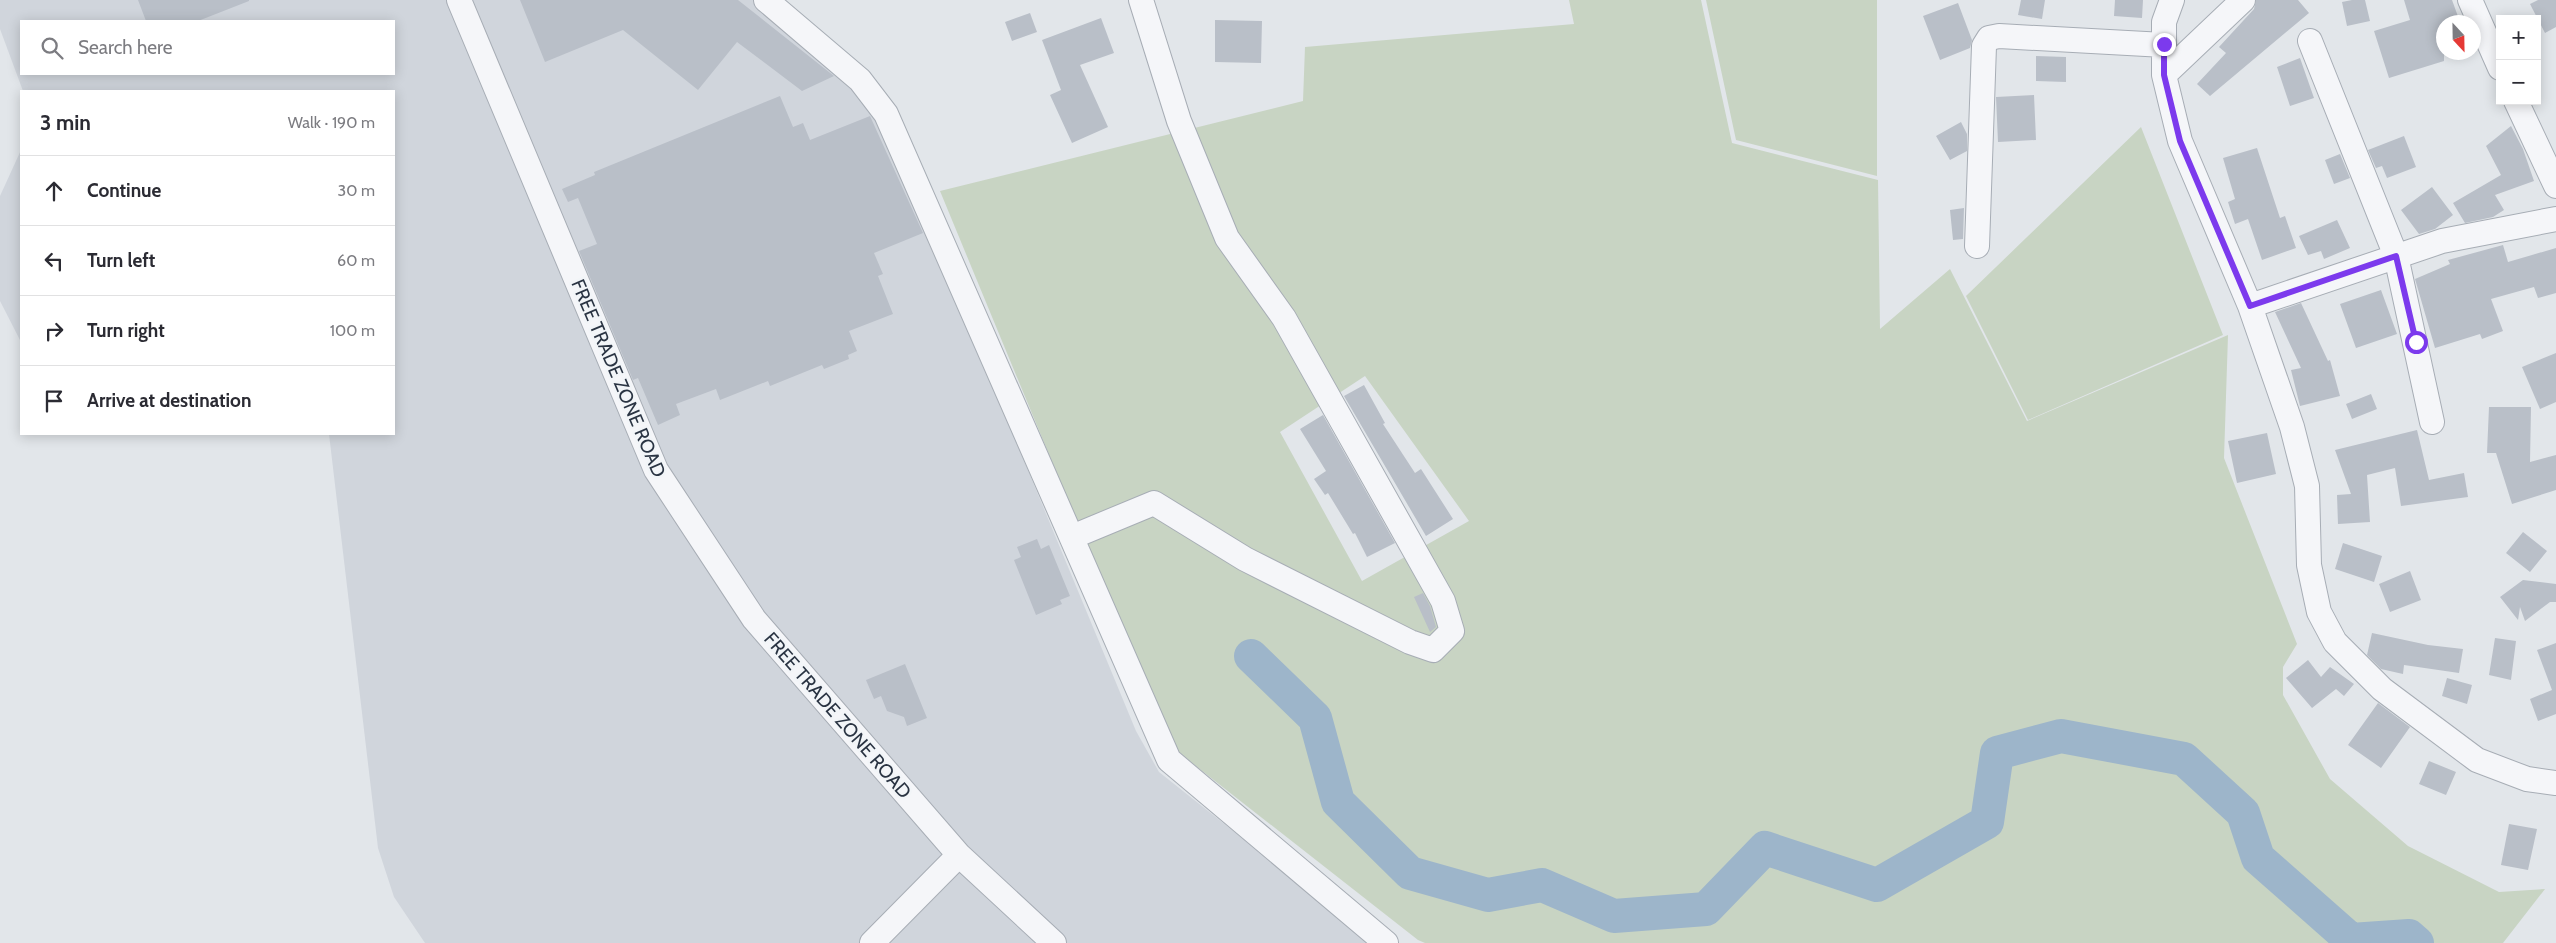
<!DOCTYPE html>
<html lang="en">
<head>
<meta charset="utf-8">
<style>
  body { margin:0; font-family:Cabin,sans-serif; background:#f7f7f7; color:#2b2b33 }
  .controls { position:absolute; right:15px; top:15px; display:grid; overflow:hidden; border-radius:0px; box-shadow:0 2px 12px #0003 }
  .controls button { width:45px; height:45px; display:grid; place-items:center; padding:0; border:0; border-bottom:1px solid #e1e1e2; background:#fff; color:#2b2b33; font:25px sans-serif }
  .compass { position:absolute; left:2436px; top:15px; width:45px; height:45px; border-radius:50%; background:#fff; box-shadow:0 2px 12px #0003; rotate:158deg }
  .stop { position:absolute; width:15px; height:15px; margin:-11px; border:4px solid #7c3aed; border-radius:50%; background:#fff }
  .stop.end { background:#7c3aed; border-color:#fff; box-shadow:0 1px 5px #0008 }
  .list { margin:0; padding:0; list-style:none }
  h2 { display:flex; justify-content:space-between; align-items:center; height:65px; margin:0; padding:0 20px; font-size:21px }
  h2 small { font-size:16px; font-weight:400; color:#7c7c81 }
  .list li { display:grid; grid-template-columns:32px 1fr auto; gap:15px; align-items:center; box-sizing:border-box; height:70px; padding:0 20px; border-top:1px solid #e1e1e2 }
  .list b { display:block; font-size:19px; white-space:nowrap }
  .list em { font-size:16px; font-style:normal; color:#7c7c81 }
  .icon { flex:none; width:28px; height:28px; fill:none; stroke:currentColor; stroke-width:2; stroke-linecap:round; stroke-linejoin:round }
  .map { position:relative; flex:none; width:2556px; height:943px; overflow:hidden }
  .search { position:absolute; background:#fff; box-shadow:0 2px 12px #0003; left:20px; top:20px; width:375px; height:55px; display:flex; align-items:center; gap:12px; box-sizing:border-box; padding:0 18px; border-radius:0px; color:#7c7c81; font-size:19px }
  .panel { position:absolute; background:#fff; box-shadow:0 2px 12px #0003; left:20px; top:90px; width:375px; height:345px; border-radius:0px }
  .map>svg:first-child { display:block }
  .built { fill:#d0d5dc; fill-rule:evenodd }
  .green { fill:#c8d4c3; fill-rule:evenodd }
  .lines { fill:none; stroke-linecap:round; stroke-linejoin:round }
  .river { stroke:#9db5ca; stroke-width:34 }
  .building { fill:#b9bfc8 }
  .minor-casing { stroke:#a7adb5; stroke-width:26 }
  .minor { stroke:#f5f6f9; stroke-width:24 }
  .route { stroke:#7c3aed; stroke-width:6 }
  .labels { text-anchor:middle; stroke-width:5; stroke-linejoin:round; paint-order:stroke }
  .street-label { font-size:19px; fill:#2a3443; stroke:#f2f5f8 }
</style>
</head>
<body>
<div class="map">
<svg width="2556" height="943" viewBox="0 0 2556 943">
  <rect width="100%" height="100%" fill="#e2e6ea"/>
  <path class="built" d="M0,0H763L864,85L972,335L1136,731L1159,772L1374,943H425L394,897L378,848L329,434H394V91H23L0,29ZM21,21H394V74H21Z
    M21,150V342L0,301V196Z"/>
  <path class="green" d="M1569,0H1701L1732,143L1878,180L1880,329L1950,269L2027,421L2228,335L2224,458L2297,644L2283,667V695L2330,779L2408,846L2499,892L2545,889L2503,943H1425L1418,940L1169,745L940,191L1303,101L1305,47L1574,24ZM1365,376L1469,521L1362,581L1280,432Z
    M1706,0H1877V176L1736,140Z
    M2141,127L2223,335L2028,420L1966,296Z"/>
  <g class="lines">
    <path class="river" d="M1251,656L1315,718L1338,802L1410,873L1488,895L1542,885L1614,916L1706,909L1765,848L1877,885L1987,822L1997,753L2061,736L2184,759L2243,813L2258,858L2351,940L2409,936L2417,943"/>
  </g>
  <path class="building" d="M138,0H249V1L198,21H146Z
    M520,0H738L834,76L802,91L737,42L698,90L623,30L545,62Z
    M2021,0H2045L2042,19L2018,15Z
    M2115,0H2143L2142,18L2114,16Z
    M2256,0H2298L2309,13L2210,96L2197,84L2226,53L2219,47L2254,9Z
    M2352,0H2365L2370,21L2347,26L2342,2Z
    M2404,0H2452L2460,22H2444V61L2389,78L2374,31L2410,20Z
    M2538,0H2556V27L2545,33L2530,4Z
    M1958,3L1972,40L1970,48L1940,60L1923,16Z
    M1030,13L1037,32L1012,41L1005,22Z
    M1101,18L1114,53L1080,65L1108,127L1072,143L1050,95L1061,90L1042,40Z
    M1215,20L1262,21L1261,63L1215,62Z
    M2036,56L2066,57V82L2036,81Z
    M2300,58L2314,98L2290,106L2277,67Z
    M2034,95L2036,140L1998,142L1996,97Z
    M780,96L793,127L803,123L810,140L870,116L923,233L874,253L883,274L878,276L893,314L849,331L857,351L848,355L849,359L824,369L822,365L770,386L768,381L720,400L716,389L676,404L680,415L658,425L638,378L633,380L579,251L597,244L578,198L568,202L562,189L595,175L594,172Z
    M1961,122L1967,134V151L1950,160L1936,136Z
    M2511,126L2523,149L2534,181L2495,195L2504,210L2493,217L2465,223L2453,203L2501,175L2486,146Z
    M2404,136L2416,167L2387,178L2382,166L2376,168L2368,150Z
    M2257,148L2280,218L2285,216L2296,248L2262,260L2248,219L2235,224L2228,202L2235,199L2223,158Z
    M2340,154L2350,178L2334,184L2325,160Z
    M2432,187L2453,215L2435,229L2419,234L2401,210Z
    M1964,208L1963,239L1953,240L1950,210Z
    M2337,220L2350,248L2324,259L2321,251L2308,255L2299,236Z
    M2503,245L2508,262L2556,248V293L2538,298L2534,287L2491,299L2503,331L2482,339L2480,334L2435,348L2415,279L2450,264L2448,260Z
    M2381,290L2397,334L2356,348L2340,304Z
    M2301,303L2328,361L2330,360L2340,396L2300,406L2291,370L2301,368L2275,312Z
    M2556,353V402L2540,409L2522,367Z
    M1364,385L1385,423L1383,424L1415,473L1421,469L1453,519L1426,536L1344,396Z
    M2371,394L2377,409L2352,419L2346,404Z
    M2489,407H2531L2530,462L2556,455V490L2512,504L2496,453H2487Z
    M1323,415L1395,543L1367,557L1355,533L1353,534L1328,493L1325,495L1314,479L1326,471L1300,429Z
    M2417,430L2429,480L2464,473L2468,497L2401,506L2395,468L2367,475L2370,522L2338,524L2337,495L2351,494L2335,450Z
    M2267,433L2276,474L2237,483L2228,441Z
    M2523,532L2547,551L2530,572L2506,553Z
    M1037,539L1041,549L1049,545L1070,596L1060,600L1062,604L1036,615L1014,560L1021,557L1017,547Z
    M2343,543L2382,556L2374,582L2335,569Z
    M2410,571L2421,600L2390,612L2379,584Z
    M2523,580L2556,584V602H2550L2525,621L2520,607L2518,620L2500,597Z
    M1423,593L1430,606L1436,627L1430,632L1414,597Z
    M2372,633L2428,645L2463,649L2459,673L2404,665L2403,674L2381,669L2367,655Z
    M2495,638L2516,641L2511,680L2489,675Z
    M2556,643V714L2538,721L2530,699L2552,690L2537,650Z
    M2308,660L2321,677L2330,667L2354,684L2344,696L2336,689L2312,708L2286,678Z
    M905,664L927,718L907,726L904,717L887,711L881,696L874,699L866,680Z
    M2447,678L2472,685L2467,704L2442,696Z
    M2378,703L2410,727L2381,768L2348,745Z
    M2429,761L2456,772L2446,795L2419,784Z
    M2509,824L2537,829L2528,870L2501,865Z"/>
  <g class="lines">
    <defs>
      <path id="minor" d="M459,0L656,470L754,619L959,855L872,943
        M766,0L860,80L886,114L1169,760L1386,943
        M2172,0L2164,22V75L2180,141L2250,306L2442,241L2556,219
        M2470,0L2500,68
        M2310,41L2396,256L2432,422
        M2164,75L2243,0
        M2516,101L2556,186
        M1977,246L1984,46L1989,38L1999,36L2164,45
        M2250,306L2292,427L2307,486L2309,565L2319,612L2335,642L2382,689L2477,760L2527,779L2556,783
        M1072,537L1154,503L1245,559L1410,642L1433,650L1452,631L1443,601L1284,318L1227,238L1179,121L1141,0
        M959,855L1054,943"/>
    </defs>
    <use href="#minor" class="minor-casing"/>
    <use href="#minor" class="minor"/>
  </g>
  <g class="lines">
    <path class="route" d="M2164,44V75L2180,141L2250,306L2396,256L2416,342"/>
  </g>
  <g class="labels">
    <g class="street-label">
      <text transform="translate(619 378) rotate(67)" y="7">FREE TRADE ZONE ROAD</text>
      <text transform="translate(838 715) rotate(49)" y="7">FREE TRADE ZONE ROAD</text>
    </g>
  </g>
</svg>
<div class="controls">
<button>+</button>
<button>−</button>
</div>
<svg class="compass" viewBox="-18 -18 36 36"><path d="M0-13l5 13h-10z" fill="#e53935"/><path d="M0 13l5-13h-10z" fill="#7c7c81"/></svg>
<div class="stop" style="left:2416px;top:342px"></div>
<div class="stop end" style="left:2164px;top:44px"></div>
<div class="search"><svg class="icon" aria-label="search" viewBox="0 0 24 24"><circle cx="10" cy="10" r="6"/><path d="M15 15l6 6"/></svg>Search here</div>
<section class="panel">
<h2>3 min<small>Walk · 190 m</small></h2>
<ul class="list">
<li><svg class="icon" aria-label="ahead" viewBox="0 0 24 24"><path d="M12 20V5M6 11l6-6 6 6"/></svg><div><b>Continue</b></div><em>30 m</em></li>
<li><svg class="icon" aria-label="left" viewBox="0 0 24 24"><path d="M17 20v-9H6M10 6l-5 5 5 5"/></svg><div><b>Turn left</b></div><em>60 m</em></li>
<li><svg class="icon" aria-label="right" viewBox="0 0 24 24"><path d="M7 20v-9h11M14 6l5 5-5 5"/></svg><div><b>Turn right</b></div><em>100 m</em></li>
<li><svg class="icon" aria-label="arrive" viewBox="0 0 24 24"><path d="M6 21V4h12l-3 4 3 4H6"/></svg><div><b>Arrive at destination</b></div></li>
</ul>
</section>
</div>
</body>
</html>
